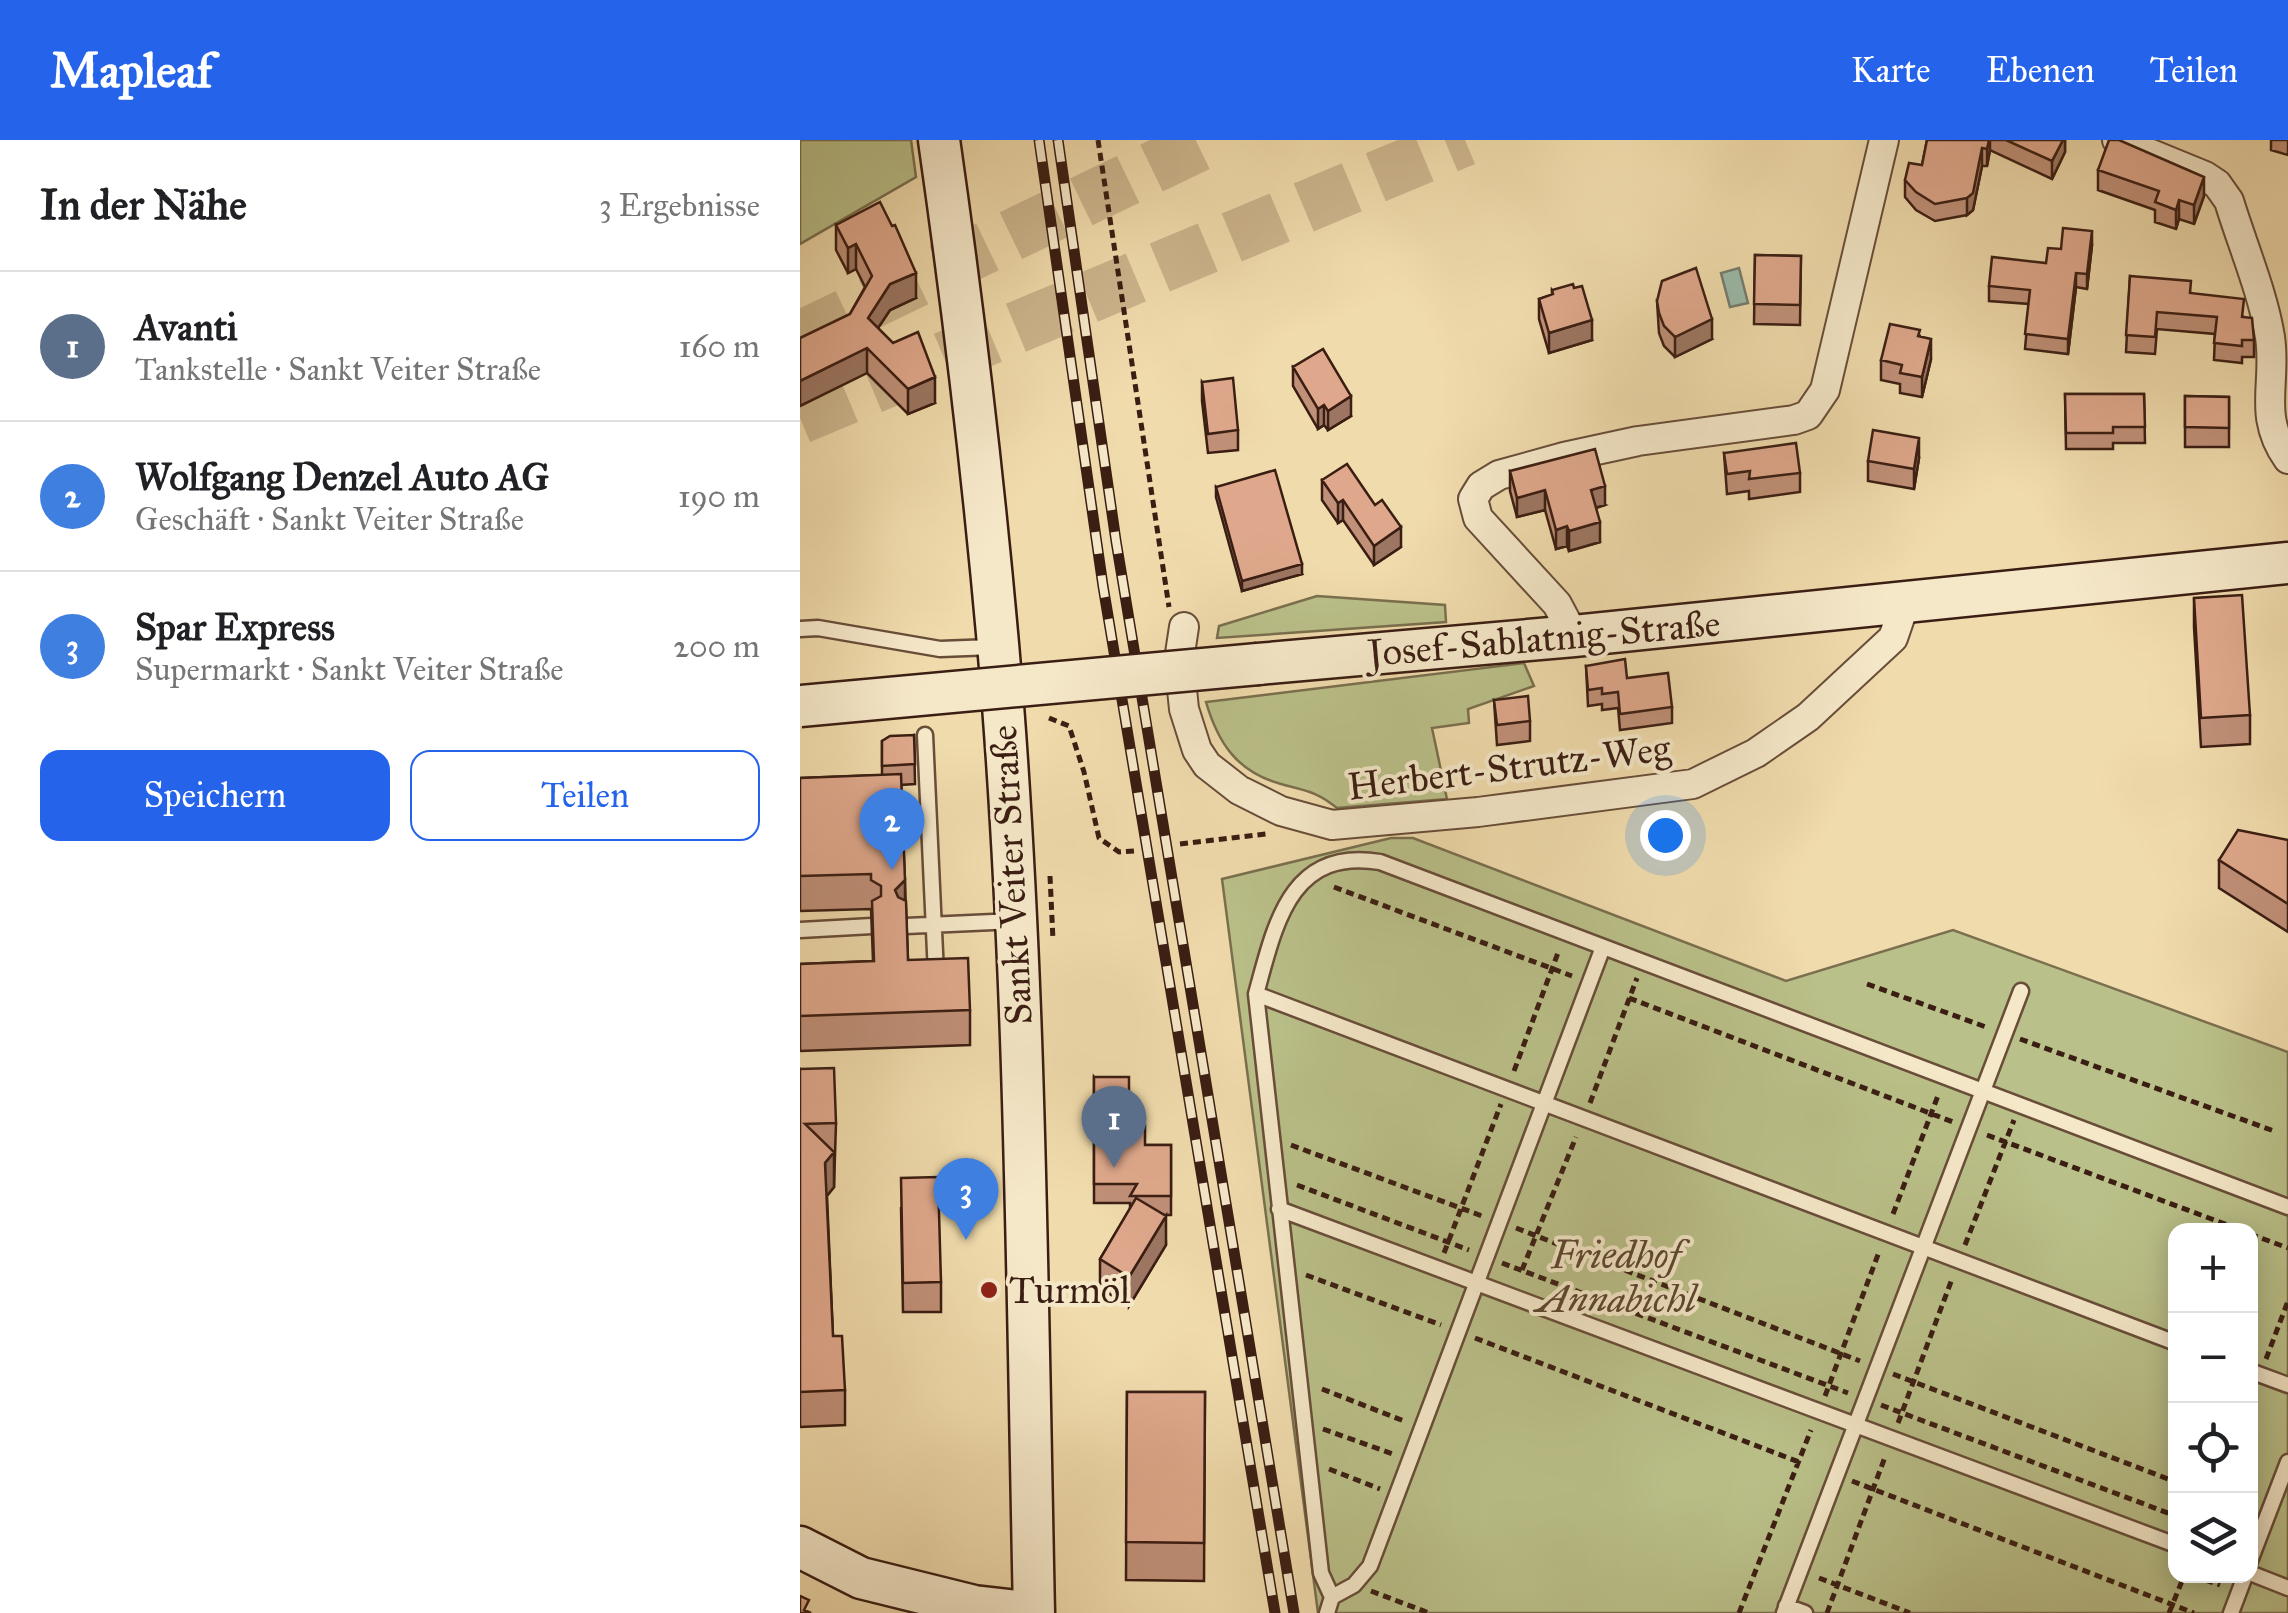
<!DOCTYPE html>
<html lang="de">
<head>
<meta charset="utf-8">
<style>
  body { margin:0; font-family:"IM FELL Great Primer",serif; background:#f6f6f6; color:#202124 }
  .controls { position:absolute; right:30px; bottom:30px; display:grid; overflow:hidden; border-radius:20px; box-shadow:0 5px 25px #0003 }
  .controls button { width:90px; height:90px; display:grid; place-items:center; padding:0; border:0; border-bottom:2px solid #e0e0e0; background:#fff; color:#202124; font:50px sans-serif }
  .you { position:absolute; left:865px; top:695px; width:35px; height:35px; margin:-25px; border:8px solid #fff; border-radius:50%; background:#1a73e8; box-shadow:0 0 0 15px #1a73e833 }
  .badge { display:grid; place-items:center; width:65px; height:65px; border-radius:50%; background:#2563eb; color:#fff; font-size:32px; font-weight:700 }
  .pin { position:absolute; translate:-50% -82px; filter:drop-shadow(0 2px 5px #0008) }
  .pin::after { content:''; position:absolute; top:52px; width:35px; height:30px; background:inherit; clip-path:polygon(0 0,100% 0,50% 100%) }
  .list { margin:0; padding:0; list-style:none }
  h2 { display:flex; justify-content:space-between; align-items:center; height:130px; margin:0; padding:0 40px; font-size:42px }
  h2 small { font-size:32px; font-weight:400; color:#757577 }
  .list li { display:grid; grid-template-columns:65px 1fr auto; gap:30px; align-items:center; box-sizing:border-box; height:150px; padding:0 40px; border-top:2px solid #e0e0e0 }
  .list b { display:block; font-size:38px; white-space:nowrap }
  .list p { margin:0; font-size:32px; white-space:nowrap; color:#757577 }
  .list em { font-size:32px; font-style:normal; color:#757577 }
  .actions { display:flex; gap:20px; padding:30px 40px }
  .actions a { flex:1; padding:22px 0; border:2px solid #2563eb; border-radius:20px; text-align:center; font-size:35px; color:#2563eb }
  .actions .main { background:#2563eb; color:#fff }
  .icon { flex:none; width:55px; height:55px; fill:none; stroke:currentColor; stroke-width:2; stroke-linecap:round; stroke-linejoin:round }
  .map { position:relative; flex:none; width:1488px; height:1473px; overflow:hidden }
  header { display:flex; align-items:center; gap:60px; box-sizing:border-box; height:140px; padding:0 50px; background:#2563eb; color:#fff }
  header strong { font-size:48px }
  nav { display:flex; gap:55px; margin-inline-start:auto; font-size:35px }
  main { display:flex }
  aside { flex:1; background:#fff }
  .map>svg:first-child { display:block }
  .green { fill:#bac089; stroke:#7a6f4e; stroke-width:2.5; fill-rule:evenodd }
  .water { fill:#9abbab; stroke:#747c6e; stroke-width:2.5 }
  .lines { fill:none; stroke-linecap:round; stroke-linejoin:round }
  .highway-tunnel { stroke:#ccb58d; stroke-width:52; stroke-dasharray:52 26; stroke-linecap:butt }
  .lane-casing { stroke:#684d39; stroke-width:19 }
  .street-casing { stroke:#684d39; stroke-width:32 }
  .secondary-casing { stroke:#3b1e13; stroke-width:45 }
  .path { stroke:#3b1e13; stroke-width:5; stroke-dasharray:8 5; stroke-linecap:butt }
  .lane { stroke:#f5e8c9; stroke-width:14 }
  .street { stroke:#f5e8c9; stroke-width:28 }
  .secondary { stroke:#f5e8c9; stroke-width:40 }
  .rail-casing { stroke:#3b1e13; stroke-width:11 }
  .rail { stroke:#f5e8c9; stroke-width:8; stroke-dasharray:22; stroke-linecap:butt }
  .secondary-bridge-casing { stroke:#3b1e13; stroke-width:45; stroke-linecap:butt }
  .secondary-bridge { stroke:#f5e8c9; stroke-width:40 }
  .wall { fill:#c09078; stroke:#3b1e13; stroke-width:2.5 }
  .shaded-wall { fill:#9c7662; stroke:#3b1e13; stroke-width:2.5 }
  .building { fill:#dfa88c; stroke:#3b1e13; stroke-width:2.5 }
  .poi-dot { fill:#8f2418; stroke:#f5e8c9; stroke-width:4 }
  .labels { text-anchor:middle; stroke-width:8; stroke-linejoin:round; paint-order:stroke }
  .street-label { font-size:38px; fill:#3b1e13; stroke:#f5e8c9 }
  .park-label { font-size:38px; font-style:italic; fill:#5b4630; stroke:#f5e8c9 }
  .poi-label { font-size:38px; fill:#3b1e13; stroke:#f5e8c9; text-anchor:start }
</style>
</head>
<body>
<header>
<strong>Mapleaf</strong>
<nav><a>Karte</a><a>Ebenen</a><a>Teilen</a></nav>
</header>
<main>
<aside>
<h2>In der Nähe<small>3 Ergebnisse</small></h2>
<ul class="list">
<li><span class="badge" style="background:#5c6f8a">1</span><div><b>Avanti</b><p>Tankstelle · Sankt Veiter Straße</p></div><em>160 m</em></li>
<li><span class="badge" style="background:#3f7fe0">2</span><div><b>Wolfgang Denzel Auto AG</b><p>Geschäft · Sankt Veiter Straße</p></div><em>190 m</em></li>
<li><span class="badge" style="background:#3f7fe0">3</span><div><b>Spar Express</b><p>Supermarkt · Sankt Veiter Straße</p></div><em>200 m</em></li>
</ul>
<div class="actions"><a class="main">Speichern</a><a>Teilen</a></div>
</aside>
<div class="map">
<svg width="1488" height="1473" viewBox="0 0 1488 1473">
  <rect width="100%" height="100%" fill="#f0dbac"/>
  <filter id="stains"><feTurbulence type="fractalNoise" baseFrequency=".002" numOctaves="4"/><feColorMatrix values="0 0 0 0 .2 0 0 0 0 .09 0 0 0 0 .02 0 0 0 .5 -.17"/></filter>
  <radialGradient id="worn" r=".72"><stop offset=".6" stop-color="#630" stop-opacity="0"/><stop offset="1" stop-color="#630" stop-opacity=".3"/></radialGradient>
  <path class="green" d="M0,0H111L116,37L0,104Z
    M517,456L645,465L646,482L417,498L419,486Z
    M724,523L734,546L668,569L669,583L632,588L647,659L537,668C516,651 506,651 481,644C437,632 418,603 406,562Z
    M591,698H613L986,841L1153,790L1488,912V1473H518L422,739ZM1376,1090H1450V1436H1376Z"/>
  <path class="water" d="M939,128L948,163L930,167L921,133Z"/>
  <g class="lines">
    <path class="highway-tunnel" d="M0,197L410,0
      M0,278L665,0"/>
    <defs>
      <path id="lane" d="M0,489L18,488L140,509L193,507
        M125,595L136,834
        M106,786L215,781
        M0,790L72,786
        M456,854L1376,1203
        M479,1069L1376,1405
        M1450,1231L1488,1245
        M1450,1421L1488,1322
        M1450,1433L1488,1448
        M532,1457L521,1433L456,854C475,786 489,707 580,722L1488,1067
        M986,1466L1005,1473
        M527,1473L532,1457L554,1445L570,1426L803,807
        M984,1473L1221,851
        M1431,1473L1445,1436"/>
      <path id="street" d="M1317,0L1405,36L1417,44L1429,61C1442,104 1463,153 1470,197C1477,244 1457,275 1488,319
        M384,487L379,520L384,569L397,610L407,625L439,650L481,671L532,685L678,672L893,644L956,613L1008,577L1093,498L1105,463
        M774,496L757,464L678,378L673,359L681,346L699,335L764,317L838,301L994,280L1008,275L1025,250L1084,0"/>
      <path id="secondary" d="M139,0C163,167 183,335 198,504C226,826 227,1150 234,1473
        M458,524L774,496L1488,423
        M0,1407L61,1438L174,1466L234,1473"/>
    </defs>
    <use href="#lane" class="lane-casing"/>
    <use href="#street" class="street-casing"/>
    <use href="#secondary" class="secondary-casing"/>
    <path class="path" d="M298,0L369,467
      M249,578L269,586L284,632L299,698L319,712L334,711
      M380,704L466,694
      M250,736L253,800
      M534,747L772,836
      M1067,844L1186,887
      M829,858L1153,982
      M1220,899L1474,991
      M714,931L759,810
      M790,963L837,838
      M1187,995L1441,1090
      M491,1005L682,1076
      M497,1045L669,1110
      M1093,1074L1139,953
      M716,1088L1060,1221
      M1450,1094L1488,1108
      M1165,1105L1214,980
      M644,1113L701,964
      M702,1123L1048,1253
      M722,1130L776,997
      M506,1135L641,1185
      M675,1198L999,1322
      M1466,1219L1488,1161
      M1093,1234L1376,1342
      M522,1249L604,1281
      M1025,1256L1079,1112
      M1081,1265L1376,1376
      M1098,1283L1152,1139
      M523,1289L593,1314
      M529,1329L580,1349
      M1052,1341L1394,1473
      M1393,1436L1420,1445
      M1019,1438L1110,1473
      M571,1451L629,1473
      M939,1473L1011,1290
      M1027,1473L1085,1317
      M1369,1473L1384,1436"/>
    <use href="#lane" class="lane"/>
    <use href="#street" class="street"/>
    <use href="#secondary" class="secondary"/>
    <defs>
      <path id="rail" d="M239,0L303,446L475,1473
        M258,0L316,401L494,1473"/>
    </defs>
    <use href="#rail" class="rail-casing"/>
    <use href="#rail" class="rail"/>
    <defs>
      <path id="secondary-bridge" d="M0,566L458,524"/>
    </defs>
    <use href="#secondary-bridge" class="secondary-bridge-casing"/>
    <use href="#secondary-bridge" class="secondary-bridge"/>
  </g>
  <path class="wall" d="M1127,0H1265V12L1252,39L1190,10L1187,26H1182L1173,70L1167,75L1135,81L1116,70L1105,57V40L1122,25Z
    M1471,0H1488V15L1471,10Z
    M1298,30L1404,56L1394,84L1379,79L1376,89L1355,82V70L1298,50Z
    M36,85L116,158L90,170L78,188L135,263L108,274L67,233L50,174L65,147L56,129L48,133L36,110Z
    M1292,105L1287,149L1276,147L1268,214L1225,209L1229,164L1189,161V146L1246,123L1261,109Z
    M955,115L1001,116L1000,185L954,184Z
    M1330,136L1391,153L1444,177L1454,200V217H1442V223L1414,220L1415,194L1357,189L1355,214L1326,212Z
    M752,150L792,200L749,213L739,179V159L752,155Z
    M857,161L912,199L875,217L864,206L859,193Z
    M1120,196L1131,219L1122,257L1100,253V244L1081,240V220Z
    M493,227L551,276L528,290L524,285L518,289L493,246Z
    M402,242L438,290V310L408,313L402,261Z
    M1265,254H1344L1345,303H1313V309H1266Z
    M1385,256L1429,257V307H1385Z
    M924,313L1000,333V352L949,359V351L927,354Z
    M1119,318L1114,349L1068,341V321Z
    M710,331L805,365L796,368L800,402L769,411L767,406L756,409L745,370L717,377L710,351Z
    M522,340L575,365L601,407L574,425L543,380L538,383L522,360Z
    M416,347L502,434L442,451L416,357Z
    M1394,458L1450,575V604L1401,607L1394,487Z
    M786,526L827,538L872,567V583L820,590L818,568L802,570V564L788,566Z
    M694,560L730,581V601L697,605Z
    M114,595L115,644L101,645L108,820L170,870V905L0,911V824L73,821L71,769L0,771V638L82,635V601Z
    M1488,700V792L1419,748V720Z
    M0,929L36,983L34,1047L27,1056L33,1196L45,1250V1285L0,1287Z
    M294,937L345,1005H371V1075H365L366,1105L329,1166L300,1148V1119L330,1069V1063H294Z
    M101,1067L141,1142V1172H103Z
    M327,1252H405L404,1441L326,1440Z"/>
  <path class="shaded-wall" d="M1189,0H1190V10L1187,26V9Z
    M1263,0H1265V12L1252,39V21Z
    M1182,8V26L1173,70L1167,75V58Z
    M1404,37V56L1394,84V65Z
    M1379,60V79L1376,89V70Z
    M1292,91V105L1287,149V134Z
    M56,104V129L48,133V108Z
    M116,133V158L90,170L68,203V178L90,144Z
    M1276,133V147L1268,214V199Z
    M912,179V199L875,217V197Z
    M792,180V200L749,213V193Z
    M1131,199V219L1122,257V237Z
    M67,208V233L0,266V241Z
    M135,237V263L108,274V249Z
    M551,256V276L528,290V271Z
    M524,265V285L518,289V269Z
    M1119,298V318L1114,349V329Z
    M805,346V365L791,369V350Z
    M745,350V370L717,377V358Z
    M543,360V380L538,383V363Z
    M800,382V402L769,411V391Z
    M767,386V406L756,409V390Z
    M601,387V407L574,425V406Z
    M502,424V434L442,451V441Z
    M105,740V775L95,750Z
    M34,1012V1047L25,1058V1023Z
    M366,1076V1105L329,1166V1137Z"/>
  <path class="building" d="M1127,0H1189L1187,9L1182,8L1173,53L1167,58L1135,64L1116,52L1105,40L1109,23L1122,25Z
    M1206,0H1263L1252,21Z
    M1309,0H1319L1404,37L1394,65L1379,60L1376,70L1355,62L1359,51L1298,30Z
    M80,62L92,86L95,85L116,133L90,144L68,178L93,203L118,192L135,237L108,249L67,208L0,241V198L50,174L72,136L56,104L48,108L36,85Z
    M1263,88L1292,91L1287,134L1276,133L1268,199L1225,194L1230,150L1189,146L1192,117L1246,123L1248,108L1261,109Z
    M955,115L1001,116L1000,165L954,164Z
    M896,128L912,179L875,197L864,186L859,173L857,161L862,141Z
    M1330,136L1391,141L1390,153L1444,159L1442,177L1452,178L1454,200H1442V206L1414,203L1417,177L1357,172L1355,197L1326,195Z
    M773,144L774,148L782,146L792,180L749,193L739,159L753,154L752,150Z
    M1090,184L1120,190L1118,196L1131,199L1122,237L1100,233L1102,225L1081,220Z
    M523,209L551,256L528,271L524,265L518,269L493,227Z
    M433,238L438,290L408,294L402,242Z
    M1265,254H1344L1345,287H1313V293H1266Z
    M1385,256L1429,257V288L1385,287Z
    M1073,290L1119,298L1114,329L1068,321Z
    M996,303L1000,333L949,339L950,331L927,334L924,313Z
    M795,309L805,346L791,350L800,382L769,391L767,386L756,390L745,350L717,358L710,331Z
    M547,324L575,365L582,360L601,387L574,406L543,360L538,363L522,340Z
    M475,330L502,424L442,441L416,347Z
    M1442,455L1450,575L1401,578L1394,458Z
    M825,519L827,538L868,533L872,567L820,574L818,552L802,554V548L788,550L786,526Z
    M728,556L730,581L697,585L694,560Z
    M114,595L115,624L82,626V601L90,596Z
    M101,634L105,740L95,750L98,757L106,761L108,820L168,818L170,870L0,876V824L74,821L72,761L81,756V746L71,740V734L0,736V638Z
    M1438,690L1488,700V764L1419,720Z
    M34,928L36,983L5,984L34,1012L25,1023L33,1196H42L45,1250L0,1252V929Z
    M294,937H329V985H345V1005H371V1056H330L337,1044H294Z
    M138,1037L141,1142L103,1143L101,1038Z
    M336,1058L366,1076L329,1137L300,1119Z
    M327,1252H405L404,1403L326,1402Z
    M0,1456L9,1460L4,1470L11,1473H0Z"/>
  <circle class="poi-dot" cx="189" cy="1150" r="10"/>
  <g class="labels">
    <g class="street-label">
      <text transform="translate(744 498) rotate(-5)" y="13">Josef-Sablatnig-Straße</text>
      <text transform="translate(709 627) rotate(-7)" y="13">Herbert-Strutz-Weg</text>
      <text transform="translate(211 735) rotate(-93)" y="13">Sankt Veiter Straße</text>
    </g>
    <g class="park-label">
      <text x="816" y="1128">Friedhof<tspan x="816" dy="44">Annabichl</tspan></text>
    </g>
    <g class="poi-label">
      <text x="209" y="1163">Turmöl</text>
    </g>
  </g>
  <rect width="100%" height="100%" filter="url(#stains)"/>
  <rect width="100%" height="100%" fill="url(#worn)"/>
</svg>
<div class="controls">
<button>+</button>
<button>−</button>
<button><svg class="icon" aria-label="locate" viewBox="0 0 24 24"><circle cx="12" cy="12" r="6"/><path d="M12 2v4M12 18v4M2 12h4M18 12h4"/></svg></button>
<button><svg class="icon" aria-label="layers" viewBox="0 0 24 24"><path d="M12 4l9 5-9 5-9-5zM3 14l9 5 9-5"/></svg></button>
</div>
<div class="you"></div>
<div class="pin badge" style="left:314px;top:1028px;background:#5c6f8a">1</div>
<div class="pin badge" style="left:92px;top:730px;background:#3f7fe0">2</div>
<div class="pin badge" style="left:166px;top:1100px;background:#3f7fe0">3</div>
</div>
</main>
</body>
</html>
